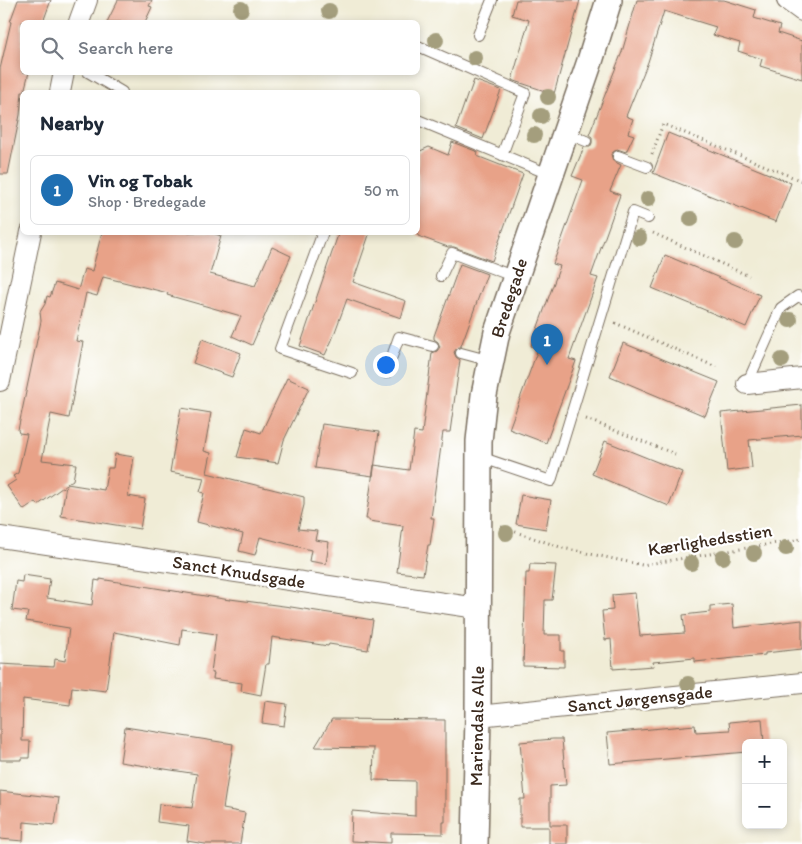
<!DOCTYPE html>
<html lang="en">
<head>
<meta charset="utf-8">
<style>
  body { margin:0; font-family:Itim,sans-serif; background:#f2f2f3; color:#1f2937 }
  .controls { position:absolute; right:15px; bottom:15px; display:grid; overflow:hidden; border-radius:8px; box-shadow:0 2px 8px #0003 }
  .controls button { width:45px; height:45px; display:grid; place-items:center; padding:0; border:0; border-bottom:1px solid #e0e1e3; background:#fff; color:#1f2937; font:25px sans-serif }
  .you { position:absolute; left:385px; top:364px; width:18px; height:18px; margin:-12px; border:4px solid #fff; border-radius:50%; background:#1a73e8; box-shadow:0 0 0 8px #1a73e833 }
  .badge { display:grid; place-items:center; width:32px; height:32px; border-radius:50%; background:#1f6fb2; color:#fff; font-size:16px; font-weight:700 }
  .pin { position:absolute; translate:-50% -41px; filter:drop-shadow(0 1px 2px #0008) }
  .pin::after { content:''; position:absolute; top:26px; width:18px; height:15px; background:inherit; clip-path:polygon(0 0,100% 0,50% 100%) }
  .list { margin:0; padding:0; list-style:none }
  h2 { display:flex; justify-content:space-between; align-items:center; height:65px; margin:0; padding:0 20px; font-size:21px }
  h2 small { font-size:16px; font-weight:400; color:#747a83 }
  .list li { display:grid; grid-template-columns:32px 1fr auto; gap:15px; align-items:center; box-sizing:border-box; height:70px; margin:0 10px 10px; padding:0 10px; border:1px solid #e0e1e3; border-radius:8px }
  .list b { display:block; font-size:19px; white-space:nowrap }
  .list p { margin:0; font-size:16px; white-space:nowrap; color:#747a83 }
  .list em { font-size:16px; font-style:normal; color:#747a83 }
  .icon { flex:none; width:28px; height:28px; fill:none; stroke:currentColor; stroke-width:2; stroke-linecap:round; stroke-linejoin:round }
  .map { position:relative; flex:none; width:802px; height:844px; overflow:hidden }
  .search { position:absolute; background:#fff; box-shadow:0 2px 8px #0003; left:20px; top:20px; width:400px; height:55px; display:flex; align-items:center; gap:12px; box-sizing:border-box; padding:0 18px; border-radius:8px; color:#747a83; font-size:19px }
  .panel { position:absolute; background:#fff; box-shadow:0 2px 8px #0003; left:20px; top:90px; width:400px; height:145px; border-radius:8px }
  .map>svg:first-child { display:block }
  .building { fill:#e8a288 }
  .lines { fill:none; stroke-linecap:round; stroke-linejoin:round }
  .service-casing { stroke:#7a6e5e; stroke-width:12 }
  .minor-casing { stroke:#7a6e5e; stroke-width:22 }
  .tertiary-casing { stroke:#7a6e5e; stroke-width:28 }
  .path { stroke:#7a6e5e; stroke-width:3; stroke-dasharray:1 4; stroke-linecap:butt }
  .service { stroke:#fff; stroke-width:10 }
  .minor { stroke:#fff; stroke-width:20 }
  .tertiary { stroke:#fff; stroke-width:25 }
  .tree { fill:#a49e7d }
  .labels { text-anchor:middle; stroke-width:4.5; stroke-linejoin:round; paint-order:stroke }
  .street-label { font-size:18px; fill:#3b2a1e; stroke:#fff }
</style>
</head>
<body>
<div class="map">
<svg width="802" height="844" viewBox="0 0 802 844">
  <rect width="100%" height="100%" fill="#fff"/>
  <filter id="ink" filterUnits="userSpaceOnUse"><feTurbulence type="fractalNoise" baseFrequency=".02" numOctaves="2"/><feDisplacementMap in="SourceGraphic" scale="10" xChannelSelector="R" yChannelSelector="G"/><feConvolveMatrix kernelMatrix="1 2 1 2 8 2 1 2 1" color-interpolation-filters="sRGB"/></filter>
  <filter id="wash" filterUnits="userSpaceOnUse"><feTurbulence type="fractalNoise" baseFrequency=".0096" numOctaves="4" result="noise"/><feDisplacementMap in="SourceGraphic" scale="20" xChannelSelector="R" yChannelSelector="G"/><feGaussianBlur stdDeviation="1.12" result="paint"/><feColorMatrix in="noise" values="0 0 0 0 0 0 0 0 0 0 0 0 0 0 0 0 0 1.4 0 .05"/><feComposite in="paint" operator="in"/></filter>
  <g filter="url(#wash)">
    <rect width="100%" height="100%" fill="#f0ecd6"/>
    <g id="blocks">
      <path class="building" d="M18,0H51L43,22H22V72H29L24,92H22L20,115L8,174H0V69L11,22H10Z
        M118,0H152L149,6L152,7L145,22H107Z
        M516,0H580L554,94L512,80L529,20L512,15Z
        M637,0H724L756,10L754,18L780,26L778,33L802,41V79L760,66L762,59L738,51L740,43L713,35L716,27L664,11L648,62L626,116L633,119L628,133L634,135L626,152L617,149L611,154L613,161L621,165L610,191L620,195L591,276L598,278L569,359L576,361L546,443L509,429L538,349L531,346L560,266L553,264L583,180L572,176L584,147H590L592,143V137L589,135L622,52Z
        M474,80L501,90L483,139L456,128L468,93L469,94Z
        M668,133L791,183L776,222L653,173Z
        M452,142L478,152L477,156L523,174L492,261L454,247H448L418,236V152L429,147L448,155Z
        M102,232H210L221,236L210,274L255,286L272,247L291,256L252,345L232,336L241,316L167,295L168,293L103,277L97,296L86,293L76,341L83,342L69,418L51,414L42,460L76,464L73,480L67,484L104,490L108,468H113L115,454L134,457L128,496L145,499L140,529L61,516L66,485L38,505L36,502L24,510L7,486L16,480L13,476L18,473L27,434L19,433L18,430L41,321L40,312L45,304L47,296L50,297L55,283L78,290L84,269L92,271Z
        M339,232H370L353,282L406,301L401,318L347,299L332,340L325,355L300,346Z
        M665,255L760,295L746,327L652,288Z
        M460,264L487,274L461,346L457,348L454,352L456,357L460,360L450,432H443L431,518H434L430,545H428L423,575L397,572L403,526L369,521V519H366L374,465L409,470L414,432L422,433L432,353L437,351L440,347L438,342L434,339V336Z
        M202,339L241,353L232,377L193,363Z
        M623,343L719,382L705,416L610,376Z
        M287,378L309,388L284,440L278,463L237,457L246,428L261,433Z
        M802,405V435L749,440L752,468L727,471L721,413Z
        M181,408L211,413L204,451L211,453L207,473L304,497V505L298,529L317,531L315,540L329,542L326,564L309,561L311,550L260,537L255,555L239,551L243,534L197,522L204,493L200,492L204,478L170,472Z
        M322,424L379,432L373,476L315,468Z
        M605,441L682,472L669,506L592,474Z
        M521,495L551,500L546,529L516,524Z
        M530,564L556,565L552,600H545L544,635H561V651H564V667L523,666L526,573H529Z
        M23,575L50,579L47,598L92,605L95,580L100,581V579L230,600V599L291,607L373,620L368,650L329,644L328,646L272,637L269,664H266L261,695L241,691L242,683L213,679L214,673H211L216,634L182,629L180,645L114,632L106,691L72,687L70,705L23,699L22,741H30L29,758H21V760H0V664L54,667L55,659L65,661L69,628L26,621L28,612L12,610L16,581L22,582Z
        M635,593L640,636L685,633L683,615L710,612V606L732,604L734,628L802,620V649L765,653V655L695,662V658L653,662L654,666L613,669L611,639L605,640L602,611L613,610L612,595Z
        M265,701L287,704L284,726L262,723Z
        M332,719L445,720V822H443V834L391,833V843L351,841L352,811L415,816V781L373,780L374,748L315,747Z
        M762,719L764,743H746V752L610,764L607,733L695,725L696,732L730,730L729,722Z
        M125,727L233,744L223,809L245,813L240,844H205L187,841L189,826L157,822L159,804L192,808L197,774L120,762Z
        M553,739H562L566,785L550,786V825H567V844H549V827H520V799H525L520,742Z
        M0,791L59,798L55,825L24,822L23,841L0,839Z"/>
    </g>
  </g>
  <g filter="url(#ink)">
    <use href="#blocks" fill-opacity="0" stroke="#7a6e5e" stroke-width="1"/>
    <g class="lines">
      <defs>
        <path id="service" d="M478,35L492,0
          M418,46L525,93L502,155
          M88,72L122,92
          M418,120L551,175
          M566,133L586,141
          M618,156L647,167
          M323,232L280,349L352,373
          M441,276L452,253L515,277
          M461,353L491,361
          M386,373L399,337L433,346
          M747,384L781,308L798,296L802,298
          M480,457L551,481L633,212L648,218"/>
        <path id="minor" d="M787,0L802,11
          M79,22L87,0
          M60,92L64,72
          M0,381L31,232
          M747,384L802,378
          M0,537L477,608
          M478,716L802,683"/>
        <path id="tertiary" d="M475,844L478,716L479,441L484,395L497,332L590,61L609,0"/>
      </defs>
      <use href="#service" class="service-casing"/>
      <use href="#minor" class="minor-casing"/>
      <use href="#tertiary" class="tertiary-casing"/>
      <path class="path" d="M652,154L663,124L802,181
        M653,233L749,276
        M615,323L716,367
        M586,419L675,454
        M501,527L563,548L642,565L802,539"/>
      <use href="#service" class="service"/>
      <use href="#minor" class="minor"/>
      <use href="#tertiary" class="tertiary"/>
    </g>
    <g class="tree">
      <circle cx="241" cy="9" r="8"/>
      <circle cx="329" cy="11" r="8"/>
      <circle cx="436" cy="40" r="8"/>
      <circle cx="475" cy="58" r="8"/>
      <circle cx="548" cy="97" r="8"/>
      <circle cx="541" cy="116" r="8"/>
      <circle cx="534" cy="135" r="8"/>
      <circle cx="648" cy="199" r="8"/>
      <circle cx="691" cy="219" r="8"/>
      <circle cx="639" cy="238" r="8"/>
      <circle cx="735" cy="242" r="8"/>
      <circle cx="790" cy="320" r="8"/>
      <circle cx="782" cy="360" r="8"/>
      <circle cx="506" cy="533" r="8"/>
      <circle cx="786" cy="548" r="8"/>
      <circle cx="754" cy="553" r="8"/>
      <circle cx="723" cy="557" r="8"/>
      <circle cx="691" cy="563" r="8"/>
      <circle cx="688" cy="684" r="8"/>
    </g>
  </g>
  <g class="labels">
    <g class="street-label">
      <text transform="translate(509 298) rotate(-72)" y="6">Bredegade</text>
      <text transform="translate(710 540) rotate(-9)" y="6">Kærlighedsstien</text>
      <text transform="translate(239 572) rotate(9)" y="6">Sanct Knudsgade</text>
      <text transform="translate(640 699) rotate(-6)" y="6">Sanct Jørgensgade</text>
      <text transform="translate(477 726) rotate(-89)" y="6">Mariendals Alle</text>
    </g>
  </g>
</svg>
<div class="controls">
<button>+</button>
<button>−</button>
</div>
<div class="you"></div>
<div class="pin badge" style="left:547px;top:365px">1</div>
<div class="search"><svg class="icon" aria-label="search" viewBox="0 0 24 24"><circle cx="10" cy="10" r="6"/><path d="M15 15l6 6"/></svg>Search here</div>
<section class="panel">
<h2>Nearby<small></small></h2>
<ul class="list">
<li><span class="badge">1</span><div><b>Vin og Tobak</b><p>Shop · Bredegade</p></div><em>50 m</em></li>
</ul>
</section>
</div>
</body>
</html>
